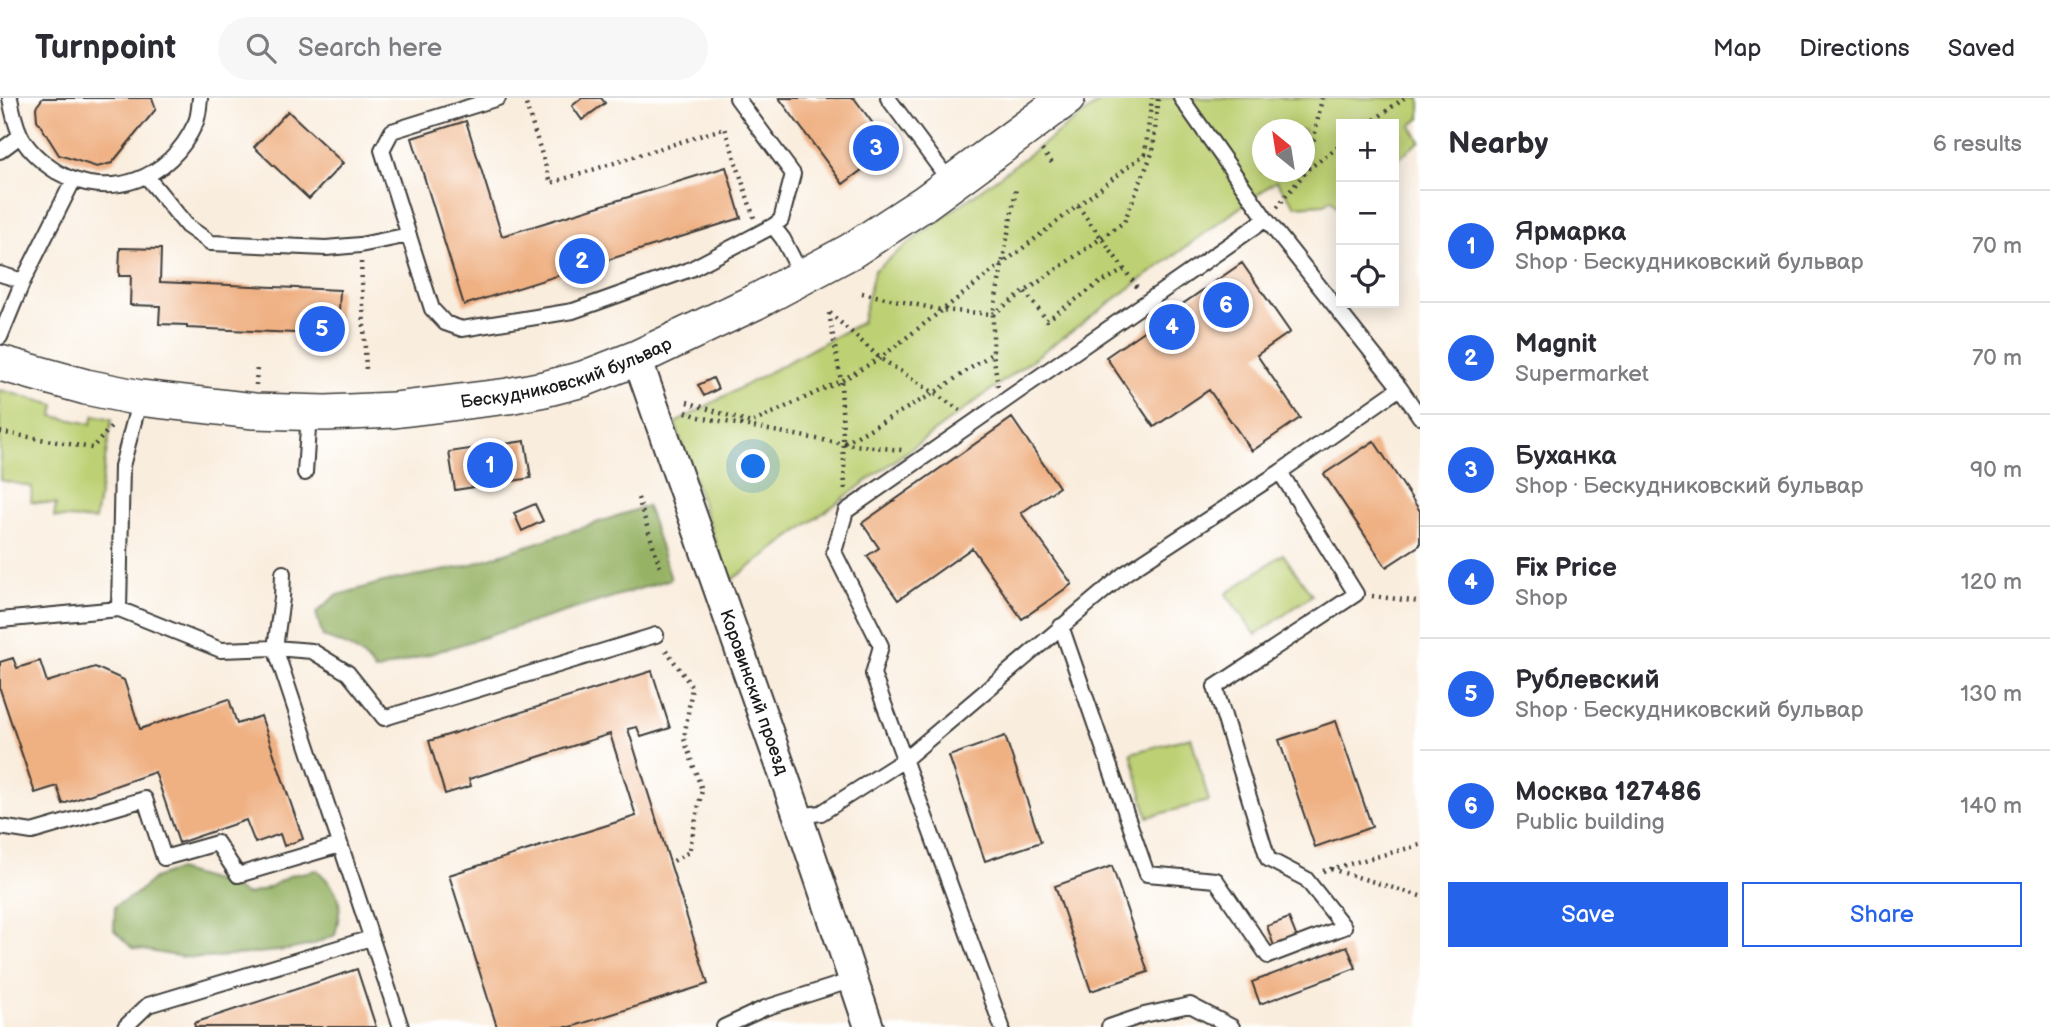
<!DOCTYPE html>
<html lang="en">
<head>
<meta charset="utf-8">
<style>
  body { margin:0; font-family:"Balsamiq Sans",sans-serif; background:#f7f7f7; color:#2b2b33 }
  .controls { position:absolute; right:21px; top:21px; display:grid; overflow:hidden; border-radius:0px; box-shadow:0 4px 18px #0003 }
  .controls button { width:63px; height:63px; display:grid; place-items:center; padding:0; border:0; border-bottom:2px solid #e1e1e2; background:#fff; color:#2b2b33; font:35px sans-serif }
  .compass { position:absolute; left:1252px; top:21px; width:63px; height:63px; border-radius:50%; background:#fff; box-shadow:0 4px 18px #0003; rotate:330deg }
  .you { position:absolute; left:754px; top:369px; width:24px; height:24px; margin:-18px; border:5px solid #fff; border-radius:50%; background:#1a73e8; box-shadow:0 0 0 10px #1a73e833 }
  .badge { display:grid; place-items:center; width:46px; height:46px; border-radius:50%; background:#2563eb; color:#fff; font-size:23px; font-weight:700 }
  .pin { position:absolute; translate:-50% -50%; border:4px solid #fff; box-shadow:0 2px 7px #0006 }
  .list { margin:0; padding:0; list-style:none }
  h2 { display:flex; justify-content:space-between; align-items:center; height:91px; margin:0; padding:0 28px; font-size:30px }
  h2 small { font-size:23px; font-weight:400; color:#7c7c81 }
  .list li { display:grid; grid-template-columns:46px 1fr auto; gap:21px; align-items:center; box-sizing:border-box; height:112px; padding:0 28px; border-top:2px solid #e1e1e2 }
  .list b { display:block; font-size:26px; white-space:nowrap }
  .list p { margin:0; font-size:23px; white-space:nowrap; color:#7c7c81 }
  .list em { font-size:23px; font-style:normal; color:#7c7c81 }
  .actions { display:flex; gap:14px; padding:21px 28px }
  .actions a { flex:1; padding:16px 0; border:2px solid #2563eb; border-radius:0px; text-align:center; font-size:24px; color:#2563eb }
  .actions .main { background:#2563eb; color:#fff }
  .icon { flex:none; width:38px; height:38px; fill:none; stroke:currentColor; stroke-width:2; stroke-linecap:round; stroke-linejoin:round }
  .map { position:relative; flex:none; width:1420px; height:929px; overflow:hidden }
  header { display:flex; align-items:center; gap:42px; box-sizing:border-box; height:98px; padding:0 35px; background:#fff; border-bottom:2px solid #e1e1e2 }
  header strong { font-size:33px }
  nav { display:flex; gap:38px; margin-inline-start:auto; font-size:24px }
  .search { width:490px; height:63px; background:#f7f7f7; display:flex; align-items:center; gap:18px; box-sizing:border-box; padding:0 24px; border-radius:38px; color:#7c7c81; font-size:26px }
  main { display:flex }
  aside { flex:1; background:#fff }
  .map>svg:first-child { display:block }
  .green { fill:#bdd073; stroke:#6c7648; stroke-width:2; fill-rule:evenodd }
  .forest { fill:#96b265; stroke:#596740; stroke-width:2 }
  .building { fill:#efb082 }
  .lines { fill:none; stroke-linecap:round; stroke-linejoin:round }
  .service-casing { stroke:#3d3b39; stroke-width:18 }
  .minor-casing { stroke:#3d3b39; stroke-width:32 }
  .tertiary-casing { stroke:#3d3b39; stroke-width:38 }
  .path { stroke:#3d3b39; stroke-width:4.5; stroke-dasharray:2 5; stroke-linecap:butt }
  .service { stroke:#fff; stroke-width:14 }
  .minor { stroke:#fff; stroke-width:28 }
  .tertiary { stroke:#fff; stroke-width:35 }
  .labels { text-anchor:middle; stroke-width:5; stroke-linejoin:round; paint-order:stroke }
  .street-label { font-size:18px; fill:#1c1c1c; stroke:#fff }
</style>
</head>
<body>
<header>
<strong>Turnpoint</strong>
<div class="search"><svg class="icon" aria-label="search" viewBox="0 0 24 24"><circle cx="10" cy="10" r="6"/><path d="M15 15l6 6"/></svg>Search here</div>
<nav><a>Map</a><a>Directions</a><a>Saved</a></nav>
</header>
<main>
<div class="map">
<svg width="1420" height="929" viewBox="0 0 1420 929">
  <rect width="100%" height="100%" fill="#fff"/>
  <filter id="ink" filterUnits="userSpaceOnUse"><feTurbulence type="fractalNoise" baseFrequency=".0143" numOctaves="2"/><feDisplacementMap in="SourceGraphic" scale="14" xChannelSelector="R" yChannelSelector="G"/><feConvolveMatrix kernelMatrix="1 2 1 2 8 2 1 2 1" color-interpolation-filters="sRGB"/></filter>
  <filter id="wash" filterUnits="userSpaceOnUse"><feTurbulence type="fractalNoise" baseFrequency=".00686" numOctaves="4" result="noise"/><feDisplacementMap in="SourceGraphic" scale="28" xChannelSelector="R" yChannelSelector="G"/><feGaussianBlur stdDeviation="1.57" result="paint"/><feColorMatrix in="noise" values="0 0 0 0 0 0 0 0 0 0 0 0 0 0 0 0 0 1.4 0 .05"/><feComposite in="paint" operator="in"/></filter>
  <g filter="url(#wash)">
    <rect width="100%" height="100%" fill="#f9eddd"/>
    <path class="green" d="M1105,0H1420V20L1411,28L1420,43L1394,64V26H1341V106L1337,109L1331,101L1325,106L1295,108L1276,83L729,484L675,325L862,224L874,173L909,145ZM1262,32H1304V74H1262Z
      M0,292L55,307L53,318L91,326L94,317L112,321L95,422L54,419L56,406L31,404L32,389L0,382Z
      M1283,456L1312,497L1256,537L1226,496Z
      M1191,639L1209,703L1148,719L1131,655Z"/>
    <path class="forest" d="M647,408L671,481L375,573C363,553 344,546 323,539L316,515L335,498L383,484L463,469Z
      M177,772L225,786L247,797L270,789L291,777L317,772C342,796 343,803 335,837L312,847L287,852L208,860L183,859L132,850L114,832L115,808L136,796L154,780Z"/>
    <g id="blocks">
      <path class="building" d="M43,0H152L156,11L112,65L97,69L59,57L37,22L36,9Z
        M582,0H601L605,5L582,22L572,8Z
        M779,0H854L891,50L843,86Z
        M288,13L343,65L309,101L254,49Z
        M466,23L502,138L726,69L741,120L464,207L412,40Z
        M120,150L161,151L160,184L340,192L338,237L187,230V227L159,226L160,208L130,207L131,178H119Z
        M1242,165L1290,234L1257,257L1300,320L1252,353L1209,292L1154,329L1106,259Z
        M713,280L718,291L704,298L698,287Z
        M1012,320L1059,389L1021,415L1072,486L1022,521L972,450L898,502L867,458L879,450L862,425Z
        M525,343L531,380L455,392L449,354Z
        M1374,343L1420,413V447L1386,469L1324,376Z
        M535,406L543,423L522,433L514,415Z
        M13,560L17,570L40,563L47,584L95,569L124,582L140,631L229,601L237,626L261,618L303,741L284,748L280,736L255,745L246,722L179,745L155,674L63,706L57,688L35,695L0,591V564Z
        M652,573L670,630L641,639L637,629L628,631L708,886L571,929H497L449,777L636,718L610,636L469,681L471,688L445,696L429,643Z
        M1336,623L1372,729L1315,749L1279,642Z
        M1005,638L1041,744L985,763L949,658Z
        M1112,768L1148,874L1091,893L1055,788Z
        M1289,820L1297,840L1274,848L1267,828Z
        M1347,848L1356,870L1260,906L1252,884Z
        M357,871L376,929H195L194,925Z"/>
    </g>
  </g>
  <g filter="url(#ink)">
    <use href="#blocks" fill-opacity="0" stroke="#3d3b39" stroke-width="2"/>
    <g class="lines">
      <defs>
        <path id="service" d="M10,0C12,11 15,25 20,36C27,52 43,65 57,74C110,104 170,81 195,26C199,19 199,8 200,0
          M498,0L392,33L382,52L432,211L445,225L462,231L573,213L691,171L773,128L781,122L793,76L737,0
          M888,0L951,85
          M0,53L20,38
          M147,79L187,128L211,145L326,150L360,147L409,137
          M773,128L783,141L802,178
          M0,176L23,183
          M0,239L23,183L73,83
          M1400,290L1420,319
          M305,375L309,315
          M283,475L282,500L275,550L401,929
          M119,511L122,368L140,301
          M0,522L119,511L221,552L275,550L312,553L348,575L384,620L656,537
          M1061,528L1147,776L1216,782L1268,858L1344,829L1306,781L1268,761L1215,589L1356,496L1280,374
          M798,718L821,715L904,662L1124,476L1280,374L1400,290L1266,121L1181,0
          M0,729L32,734L145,701L164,760L217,745L238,777L340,747
          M125,929L148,907L371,840
          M724,929L765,910L853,882
          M1002,929L873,576L881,548L834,454L846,413L1266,121
          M1109,929L1144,917L1190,907L1232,929"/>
        <g id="minor">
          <path id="s1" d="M637,260L798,718L869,929"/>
        </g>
        <g id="tertiary">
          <path id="s2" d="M0,265L86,289L140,300L254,313L326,315L394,312L508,298L544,291L583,281L637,260L755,204L851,153L923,106L1067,0"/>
        </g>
      </defs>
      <use href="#service" class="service-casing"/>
      <use href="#minor" class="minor-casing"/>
      <use href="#tertiary" class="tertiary-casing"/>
      <path class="path" d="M524,0L551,85L725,30L754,120
        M1369,26L1404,0
        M1042,52L1052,65
        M1308,70L1322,0
        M1078,108L1137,189
        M1277,109L1308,71L1341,47
        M361,164L366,272
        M1025,194L1047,222L1098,186L1124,172
        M862,195L941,212L993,216L1124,124L1153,53L1158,0
        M829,215L841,283L845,391
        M830,215L880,260L960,312
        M256,287L257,269
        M998,288L993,255V216L1016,92
        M687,304L751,325L841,283L880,260L1145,56L1152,0
        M686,314L699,319L844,346L902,352
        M0,334L92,350L113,327
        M845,345L934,295L993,255
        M638,400L660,469
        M1372,498L1420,504
        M666,552L692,589L684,641L702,692L689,754L670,765
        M1331,771L1420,798
        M1323,773L1420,747"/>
      <use href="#service" class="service"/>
      <use href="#minor" class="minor"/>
      <use href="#tertiary" class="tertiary"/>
    </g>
  </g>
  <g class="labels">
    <g class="street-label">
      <text dy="6" stroke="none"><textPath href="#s2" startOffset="576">Бескудниковский бульвар</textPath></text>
      <text dy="6" stroke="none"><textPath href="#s1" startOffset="354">Коровинский проезд</textPath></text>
    </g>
  </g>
</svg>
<div class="controls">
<button>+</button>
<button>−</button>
<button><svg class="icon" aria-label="locate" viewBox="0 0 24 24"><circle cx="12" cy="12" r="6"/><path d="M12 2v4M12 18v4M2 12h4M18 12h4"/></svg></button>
</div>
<svg class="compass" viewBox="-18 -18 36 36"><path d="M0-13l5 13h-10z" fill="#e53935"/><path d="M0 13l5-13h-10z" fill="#7c7c81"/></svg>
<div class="you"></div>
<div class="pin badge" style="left:490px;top:367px">1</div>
<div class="pin badge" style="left:582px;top:163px">2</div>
<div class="pin badge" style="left:876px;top:50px">3</div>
<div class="pin badge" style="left:1172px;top:229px">4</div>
<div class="pin badge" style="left:322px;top:231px">5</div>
<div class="pin badge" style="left:1226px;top:207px">6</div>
</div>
<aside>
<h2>Nearby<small>6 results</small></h2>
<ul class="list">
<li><span class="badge">1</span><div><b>Ярмарка</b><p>Shop · Бескудниковский бульвар</p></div><em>70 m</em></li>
<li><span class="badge">2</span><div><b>Magnit</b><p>Supermarket</p></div><em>70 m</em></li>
<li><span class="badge">3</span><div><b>Буханка</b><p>Shop · Бескудниковский бульвар</p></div><em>90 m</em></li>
<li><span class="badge">4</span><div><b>Fix Price</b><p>Shop</p></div><em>120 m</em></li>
<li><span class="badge">5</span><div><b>Рублевский</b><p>Shop · Бескудниковский бульвар</p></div><em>130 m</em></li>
<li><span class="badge">6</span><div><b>Москва 127486</b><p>Public building</p></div><em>140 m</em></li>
</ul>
<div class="actions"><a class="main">Save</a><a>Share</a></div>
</aside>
</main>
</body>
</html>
